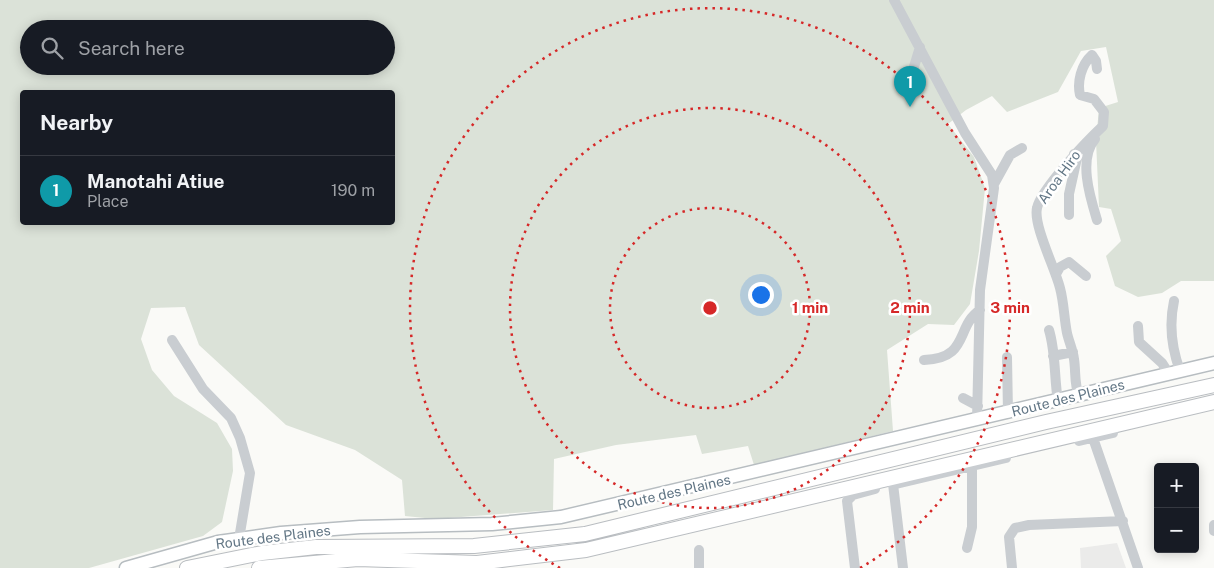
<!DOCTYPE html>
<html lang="en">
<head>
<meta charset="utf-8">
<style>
  body { margin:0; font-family:"Public Sans",sans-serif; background:#20242c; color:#f1f3f6 }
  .controls { position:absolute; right:15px; bottom:15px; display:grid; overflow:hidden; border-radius:5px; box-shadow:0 2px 12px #0003 }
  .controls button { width:45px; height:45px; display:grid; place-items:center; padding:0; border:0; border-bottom:1px solid #363941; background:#171b24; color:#f1f3f6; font:25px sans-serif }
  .you { position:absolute; left:760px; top:294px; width:18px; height:18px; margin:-12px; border:4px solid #fff; border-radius:50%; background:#1a73e8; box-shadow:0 0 0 8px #1a73e833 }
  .badge { display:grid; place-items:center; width:32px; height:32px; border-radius:50%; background:#8c9099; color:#fff; font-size:16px; font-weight:700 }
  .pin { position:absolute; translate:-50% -41px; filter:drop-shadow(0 1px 2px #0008) }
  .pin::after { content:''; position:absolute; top:26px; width:18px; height:15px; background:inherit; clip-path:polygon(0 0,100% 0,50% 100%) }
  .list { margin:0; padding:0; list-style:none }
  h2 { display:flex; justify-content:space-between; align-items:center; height:65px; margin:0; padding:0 20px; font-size:21px }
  h2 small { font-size:16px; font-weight:400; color:#9ea1a6 }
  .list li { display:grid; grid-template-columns:32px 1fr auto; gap:15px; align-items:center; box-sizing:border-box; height:70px; padding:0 20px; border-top:1px solid #363941 }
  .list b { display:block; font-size:19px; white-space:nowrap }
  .list p { margin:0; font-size:16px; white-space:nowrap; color:#9ea1a6 }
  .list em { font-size:16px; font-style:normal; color:#9ea1a6 }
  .icon { flex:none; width:28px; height:28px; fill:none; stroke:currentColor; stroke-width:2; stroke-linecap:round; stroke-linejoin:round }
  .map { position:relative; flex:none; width:1214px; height:568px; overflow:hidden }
  .search { position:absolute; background:#171b24; box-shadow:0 2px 12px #0003; left:20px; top:20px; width:375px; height:55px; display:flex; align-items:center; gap:12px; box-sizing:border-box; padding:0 18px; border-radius:28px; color:#9ea1a6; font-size:19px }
  .panel { position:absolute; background:#171b24; box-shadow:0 2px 12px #0003; left:20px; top:90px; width:375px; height:135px; border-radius:5px }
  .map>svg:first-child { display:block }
  .built { fill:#ebebea }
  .green { fill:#dbe2d8; fill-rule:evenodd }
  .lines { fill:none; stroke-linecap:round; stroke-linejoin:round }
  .major-casing { stroke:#b7bdc1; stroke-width:15 }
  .highway-casing { stroke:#b9bdc1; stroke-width:16 }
  .minor { stroke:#c9cdd1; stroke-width:10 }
  .major { stroke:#fff; stroke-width:12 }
  .highway { stroke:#fff; stroke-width:14 }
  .ring { fill:none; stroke:#d62828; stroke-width:2.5; stroke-dasharray:2.5 5 }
  .labels { text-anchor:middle; stroke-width:5; stroke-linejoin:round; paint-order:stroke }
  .street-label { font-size:14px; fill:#627685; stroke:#fff }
  .centre { fill:#d62828; stroke:#fff; stroke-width:2.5 }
  .ring-label { font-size:15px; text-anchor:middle; font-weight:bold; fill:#d62828; stroke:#fff; stroke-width:5; stroke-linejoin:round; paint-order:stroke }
</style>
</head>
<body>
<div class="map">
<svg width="1214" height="568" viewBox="0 0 1214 568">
  <rect width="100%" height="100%" fill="#fafaf7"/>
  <path class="built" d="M1117,543L1126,568H1081L1080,548Z"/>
  <path class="green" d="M0,0H1214V281H1181L1162,293L1138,297L1115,286L1106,256L1121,241L1111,209L1099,207L1096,141L1099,108L1118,102L1106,47L1081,51L1058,92L1007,112L992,96L966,110L948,124L974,157L985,188L979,251L970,304L954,325L928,324L887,350L893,431L754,465L748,446L702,454L696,435L616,445L554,459L553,510L435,519L405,516L402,480L355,450L286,425L199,345L185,307L151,308L141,339L152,370L174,396L217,423L232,449L233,471L222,522L203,536L89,568H0ZM29,29H386V66H29ZM22,92H392V222H22Z"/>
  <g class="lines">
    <defs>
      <path id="major" d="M126,568L218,542L281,533L360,527L492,524L561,517L1214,363"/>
      <path id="highway" d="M187,568L262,553L316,547L474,546L585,534L1046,422L1214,385
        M259,568L358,559L477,563L586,550L1214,402"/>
    </defs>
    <use href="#major" class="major-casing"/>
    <use href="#highway" class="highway-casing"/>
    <path class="minor" d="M894,0L965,133L992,175L994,188L980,290L977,420
      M913,70L920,47
      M1095,139C1078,159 1090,197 1097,220
      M994,184L1010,155L1022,148
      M1069,215V194L1077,158L1074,154
      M1056,274L1060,267L1069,262L1086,276
      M1174,301C1169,324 1172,349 1180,371
      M1138,326L1139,342L1162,363L1169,374
      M1049,330C1056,353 1054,378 1058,401
      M172,340L203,389L231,418L240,438L250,473L239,539
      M1053,356L1073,352
      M1007,357L1008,413
      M924,360C970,358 955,327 980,310
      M1079,396C1074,384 1076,372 1074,359C1073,350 1069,342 1067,333C1064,318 1064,303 1060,288C1055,268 1033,225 1037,208C1041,189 1087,141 1103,126L1104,112L1094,99L1080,95C1077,82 1081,65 1092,55L1096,61L1097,69
      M963,398L978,406
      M1093,438L1138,568
      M1079,441L1113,433
      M893,484L903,568
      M896,484L1006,458
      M1214,525V531
      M967,548L972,527V467
      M699,550V568
      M855,568L847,501L853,495L875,489
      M1012,568L1009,537L1015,528L1029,525L1123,521"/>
    <use href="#major" class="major"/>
    <use href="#highway" class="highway"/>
  </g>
  <g class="ring">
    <circle cx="710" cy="308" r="100"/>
    <circle cx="710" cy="308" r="200"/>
    <path d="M560 568A300 300 0 1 1 860 568"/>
  </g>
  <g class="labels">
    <g class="street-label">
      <text transform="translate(1059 177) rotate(-54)" y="5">Aroa Hiro</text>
      <text transform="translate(1068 398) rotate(-14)" y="5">Route des Plaines</text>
      <text transform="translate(674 492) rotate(-13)" y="5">Route des Plaines</text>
      <text transform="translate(273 537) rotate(-7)" y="5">Route des Plaines</text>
    </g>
  </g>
  <circle cx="710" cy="308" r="8" class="centre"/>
  <g class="ring-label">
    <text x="810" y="313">1 min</text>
    <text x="910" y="313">2 min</text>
    <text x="1010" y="313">3 min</text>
  </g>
</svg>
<div class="controls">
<button>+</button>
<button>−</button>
</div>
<div class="you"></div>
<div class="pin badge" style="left:910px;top:107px;background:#0f9aa8">1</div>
<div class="search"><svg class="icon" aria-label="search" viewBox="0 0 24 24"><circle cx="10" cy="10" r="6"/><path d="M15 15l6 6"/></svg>Search here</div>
<section class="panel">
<h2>Nearby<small></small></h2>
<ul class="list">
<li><span class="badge" style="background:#0f9aa8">1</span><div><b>Manotahi Atiue</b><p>Place</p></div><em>190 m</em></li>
</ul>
</section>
</div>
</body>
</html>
